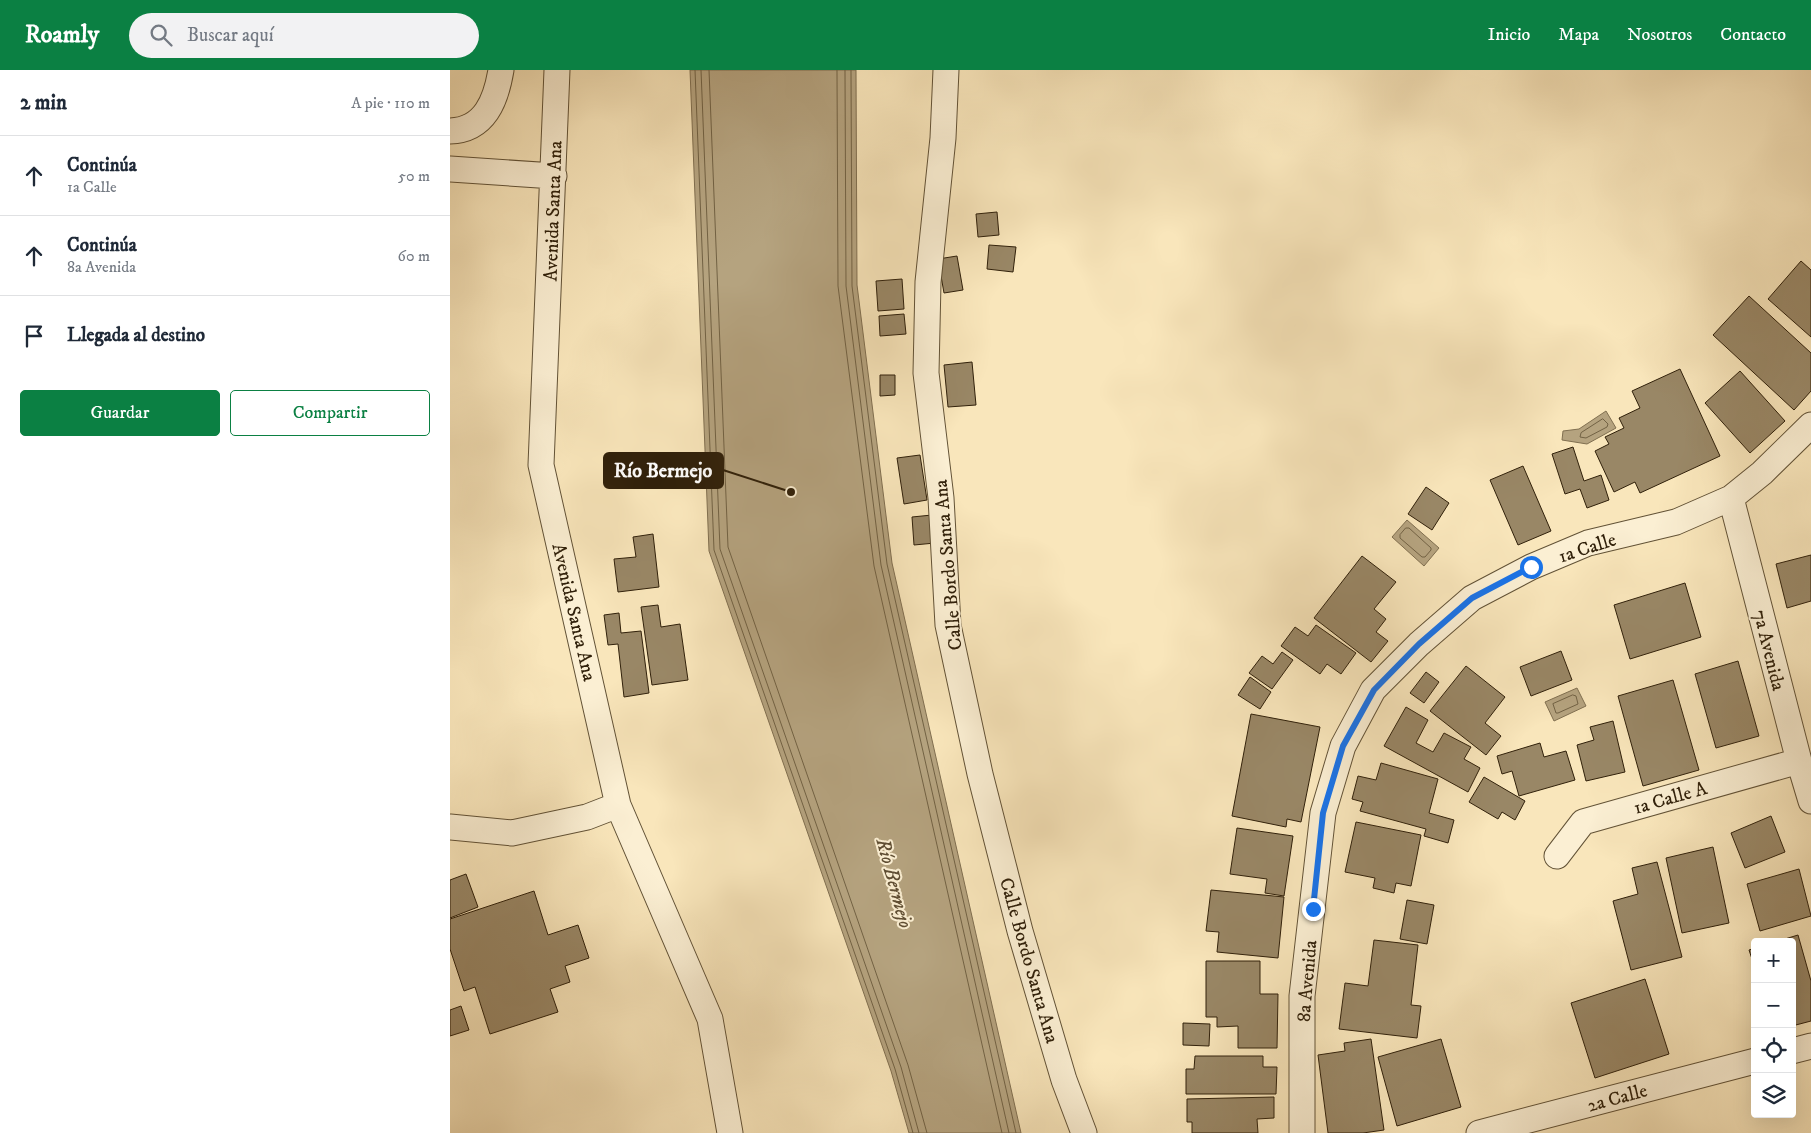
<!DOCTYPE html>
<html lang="es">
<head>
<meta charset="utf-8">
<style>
  body { margin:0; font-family:"IM FELL DW Pica",serif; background:#f2f2f3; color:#1f2937 }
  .controls { position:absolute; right:15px; bottom:15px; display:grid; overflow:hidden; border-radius:5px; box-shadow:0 5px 20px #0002 }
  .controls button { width:45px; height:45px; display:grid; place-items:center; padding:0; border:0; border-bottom:1px solid #e0e1e3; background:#fff; color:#1f2937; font:25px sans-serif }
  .stop { position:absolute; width:15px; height:15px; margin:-11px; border:4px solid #1a73e8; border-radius:50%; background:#fff }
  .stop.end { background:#1a73e8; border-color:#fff; box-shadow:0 1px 5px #0008 }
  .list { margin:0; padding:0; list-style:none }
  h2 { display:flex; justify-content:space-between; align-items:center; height:65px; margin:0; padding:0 20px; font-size:21px }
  h2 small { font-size:16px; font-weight:400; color:#747a83 }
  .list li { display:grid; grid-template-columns:32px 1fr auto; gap:15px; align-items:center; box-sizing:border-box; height:80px; padding:0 20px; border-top:1px solid #e0e1e3 }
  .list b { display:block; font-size:19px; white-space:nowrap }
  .list p { margin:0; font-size:16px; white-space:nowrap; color:#747a83 }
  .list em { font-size:16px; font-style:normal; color:#747a83 }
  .actions { display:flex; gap:10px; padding:15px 20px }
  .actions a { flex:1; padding:11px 0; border:1px solid #0b8043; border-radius:5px; text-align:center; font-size:18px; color:#0b8043 }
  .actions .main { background:#0b8043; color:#fff }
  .icon { flex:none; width:28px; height:28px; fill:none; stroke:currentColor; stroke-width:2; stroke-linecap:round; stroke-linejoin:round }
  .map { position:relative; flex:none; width:1361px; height:1063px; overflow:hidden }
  header { display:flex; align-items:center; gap:30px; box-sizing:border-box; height:70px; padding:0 25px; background:#0b8043; color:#fff }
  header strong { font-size:24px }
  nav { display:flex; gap:28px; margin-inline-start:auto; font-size:18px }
  .search { width:350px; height:45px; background:#f2f2f3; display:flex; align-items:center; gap:12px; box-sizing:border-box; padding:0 18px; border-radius:28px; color:#747a83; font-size:19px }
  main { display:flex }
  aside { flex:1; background:#fff }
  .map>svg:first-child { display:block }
  .water { fill:#b5a37f; stroke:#806f50 }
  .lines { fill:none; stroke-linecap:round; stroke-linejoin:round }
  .shore { stroke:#726244; stroke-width:1 }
  .building { fill:#998766; stroke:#30200a }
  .minor-casing { stroke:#625236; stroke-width:27 }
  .minor { stroke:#fbefd3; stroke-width:25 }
  .route { stroke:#1a73e8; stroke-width:6 }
  .labels { text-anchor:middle; stroke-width:4; stroke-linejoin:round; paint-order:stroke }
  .street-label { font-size:19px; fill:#30200a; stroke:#fbefd3 }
  .water-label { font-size:20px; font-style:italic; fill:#5f4e33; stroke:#fbefd3 }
  .leader { fill:none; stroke:#30200a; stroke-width:2 }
  .callout-dot { fill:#30200a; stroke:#fbefd3; stroke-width:2 }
  .callout { fill:#30200a; stroke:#30200a; stroke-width:2 }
  .callout-label { font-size:20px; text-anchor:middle; font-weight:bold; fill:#fff }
</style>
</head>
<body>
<header>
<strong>Roamly</strong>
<div class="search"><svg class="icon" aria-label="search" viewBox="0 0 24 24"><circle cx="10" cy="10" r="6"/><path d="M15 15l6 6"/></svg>Buscar aquí</div>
<nav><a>Inicio</a><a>Mapa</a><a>Nosotros</a><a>Contacto</a></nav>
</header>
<main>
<aside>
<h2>2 min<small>A pie · 110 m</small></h2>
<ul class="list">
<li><svg class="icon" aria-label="ahead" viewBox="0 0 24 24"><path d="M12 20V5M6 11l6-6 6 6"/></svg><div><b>Continúa</b><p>1a Calle</p></div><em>50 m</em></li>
<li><svg class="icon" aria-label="ahead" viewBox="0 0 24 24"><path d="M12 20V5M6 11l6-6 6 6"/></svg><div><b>Continúa</b><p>8a Avenida</p></div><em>60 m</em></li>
<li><svg class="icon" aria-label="arrive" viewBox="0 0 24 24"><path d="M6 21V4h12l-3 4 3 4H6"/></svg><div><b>Llegada al destino</b></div></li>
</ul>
<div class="actions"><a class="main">Guardar</a><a>Compartir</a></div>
</aside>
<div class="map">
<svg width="1361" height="1063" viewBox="0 0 1361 1063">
  <rect width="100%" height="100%" fill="#f9e6bb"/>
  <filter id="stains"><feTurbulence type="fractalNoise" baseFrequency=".004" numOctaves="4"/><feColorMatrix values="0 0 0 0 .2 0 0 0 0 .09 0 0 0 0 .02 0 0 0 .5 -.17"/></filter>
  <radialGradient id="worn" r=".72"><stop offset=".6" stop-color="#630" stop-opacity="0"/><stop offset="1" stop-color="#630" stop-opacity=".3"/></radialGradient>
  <path class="water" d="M240,0H406L407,215L442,493L571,1063H459L441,1001L259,481Z
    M1156,341L1166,358L1137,374L1112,370L1113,361L1129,359Z
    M957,450L989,478L974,496L942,467Z
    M1127,618L1136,636L1104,651L1095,632Z"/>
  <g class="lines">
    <path class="shore" d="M245,0L264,480L445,999L463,1063
      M251,0L270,479L451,997L469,1063
      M259,0L278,477L458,995L477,1063
      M387,0L388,216L424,496L552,1063
      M395,0L396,216L431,495L559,1063
      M401,0L402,216L437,494L566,1063
      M1153,349L1158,354L1157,357L1136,368L1130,367L1131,363Z
      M956,458H959L981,478V480L975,487H972L950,468V465Z
      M1123,625L1126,626L1128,634L1108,643H1106L1103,634Z"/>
  </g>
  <path class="building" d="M547,142L549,165L528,167L526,144Z
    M539,175L566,177L563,202L537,199Z
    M507,186L513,220L494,223L488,189Z
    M1351,191L1361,200V267L1318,229Z
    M452,209L454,239L428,241L426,211Z
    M1299,226L1361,283V321L1344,340L1263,265Z
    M454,244L456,264L430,266L429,246Z
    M522,292L526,335L498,337L494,295Z
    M1230,299L1270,386L1190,423L1185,412L1164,422L1145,381L1159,374L1155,367L1174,358L1169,348L1190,338L1182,321Z
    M1290,301L1335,351L1300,383L1255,333Z
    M430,305H445V325L430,326Z
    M1123,377L1134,411L1151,405L1159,430L1137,438L1130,419L1115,424L1102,384Z
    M470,385L477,430L454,434L447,388Z
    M1073,396L1101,461L1068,475L1040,410Z
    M976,417L999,433L982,460L958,444Z
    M482,445L485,473L464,475L462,447Z
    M203,464L209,517L168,522L164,489L186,487L183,467Z
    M1361,485V531L1337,538L1326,494Z
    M912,486L946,512L924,539L936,549L926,562L938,571L921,592L864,548Z
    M1235,513L1251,567L1180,589L1164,535Z
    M208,535L211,557L230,554L238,610L202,615L191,537Z
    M169,543L171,563L191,561L199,623L174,627L168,574L158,575L154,545Z
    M866,555L906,583L891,604L877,594L870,604L831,576L845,557L858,566Z
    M1111,581L1122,610L1081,626L1070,597Z
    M832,582L843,590L822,619L799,603L812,586L823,594Z
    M1288,591L1309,666L1266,678L1245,604Z
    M1016,596L1055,627L1035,653L1051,666L1036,685L980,641Z
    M976,602L989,612L974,633L960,623Z
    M800,607L821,622L810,639L788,625Z
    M1223,610L1249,700L1193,716L1168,626Z
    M956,637L978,650L966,673L983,682L994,663L1021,677L1014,689L1030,698L1018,722L934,676Z
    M801,644L870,657L851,752L837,749L836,757L782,746Z
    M1163,651L1175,702L1136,711L1127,675L1144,670L1140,657Z
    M1090,673L1094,687L1116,681L1125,710L1069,726L1062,701L1052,704L1047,686Z
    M931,693L988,709L979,743L1004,750L998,773L974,766L976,759L910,741L913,732L902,729L908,706L926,710Z
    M1034,707L1075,731L1065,750L1052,742L1048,749L1019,732Z
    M1321,746L1335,782L1295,798L1281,763Z
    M906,752L971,765L961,816L946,813L944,823L923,818L925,808L895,802Z
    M787,758L843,766L834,826L815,823L817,809L780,804Z
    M1263,777L1279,853L1232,863L1216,788Z
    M1207,792L1232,887L1181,900L1163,831L1188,824L1182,798Z
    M1349,799L1361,846L1310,861L1297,814Z
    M16,804L28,837L0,848V810Z
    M761,820L834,827L828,888L767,882L769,862L756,861Z
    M84,821L98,865L128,855L139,888L115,896L120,912L100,919L108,942L40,964L25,917L14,921L0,879V849Z
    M957,830L984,835L977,874L950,869Z
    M1348,865L1361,911V951L1342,956V872H1325Z
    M924,870L968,875L961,935L971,936L967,968L889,959L895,913L918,916Z
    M1305,878V898L1299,880Z
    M756,891H810V924H828L827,978H788V956L767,957V947H756Z
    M1195,909L1219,984L1145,1008L1121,933Z
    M11,936L19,960L0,966V940Z
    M733,953L760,954L759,976L733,975Z
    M921,969L934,1060L913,1063H878L868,985L895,981L894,973Z
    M991,969L1011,1037L947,1056L928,987Z
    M745,986H813V997H827L826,1024H736V999H744Z
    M824,1027V1048L807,1049L808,1063H742V1052H737V1029Z"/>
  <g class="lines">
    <defs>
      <path id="minor" d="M107,0L91,395L168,735L260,949L280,1063
        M496,0L493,68L478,212L476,303L491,428L498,555L530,704L570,861L614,1010L634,1063
        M0,61C35,60 46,30 51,0
        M0,99L104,106
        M1281,428L1349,691L1361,731
        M0,757L62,763L137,747L168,735
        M1107,786L1133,752L1349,691
        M1342,981L1361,976
        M852,1063V926L873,743L893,676L923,620L969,574L1022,528L1081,497L1138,473L1226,452L1281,428L1312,403L1361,355
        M1029,1063L1305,991"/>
    </defs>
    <use href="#minor" class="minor-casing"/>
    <use href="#minor" class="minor"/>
  </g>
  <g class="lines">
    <path class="route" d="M863,839L873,743L893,676L924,620L969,574L1022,528L1081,497"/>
  </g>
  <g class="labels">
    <g class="street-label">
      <text transform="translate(102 141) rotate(-88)" y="7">Avenida Santa Ana</text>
      <text transform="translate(1137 477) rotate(-18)" y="7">1a Calle</text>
      <text transform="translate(497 495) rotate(-95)" y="7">Calle Bordo Santa Ana</text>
      <text transform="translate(125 542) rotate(77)" y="7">Avenida Santa Ana</text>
      <text transform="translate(1320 580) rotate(76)" y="7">7a Avenida</text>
      <text transform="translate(1220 727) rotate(-16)" y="7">1a Calle A</text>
      <text transform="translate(580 890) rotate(74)" y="7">Calle Bordo Santa Ana</text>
      <text transform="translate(856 911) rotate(-85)" y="7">8a Avenida</text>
      <text transform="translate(1167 1027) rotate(-15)" y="7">2a Calle</text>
    </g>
    <g class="water-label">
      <text transform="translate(445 813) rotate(75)" y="7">Río Bermejo</text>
    </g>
  </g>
  <path class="leader" d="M341 422L273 400"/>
  <circle class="callout-dot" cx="341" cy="422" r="5"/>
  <rect class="callout" x="154" y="383" width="119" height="35" rx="5"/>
  <g class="callout-label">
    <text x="213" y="407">Río Bermejo</text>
  </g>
  <rect width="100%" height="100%" filter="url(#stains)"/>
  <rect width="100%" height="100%" fill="url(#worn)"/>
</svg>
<div class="controls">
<button>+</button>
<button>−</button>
<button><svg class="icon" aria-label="locate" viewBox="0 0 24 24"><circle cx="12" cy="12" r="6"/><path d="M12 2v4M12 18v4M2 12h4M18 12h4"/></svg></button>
<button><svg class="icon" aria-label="layers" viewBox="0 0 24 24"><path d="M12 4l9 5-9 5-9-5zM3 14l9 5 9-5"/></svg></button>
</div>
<div class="stop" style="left:1081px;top:497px"></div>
<div class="stop end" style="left:863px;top:839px"></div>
</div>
</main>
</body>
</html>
